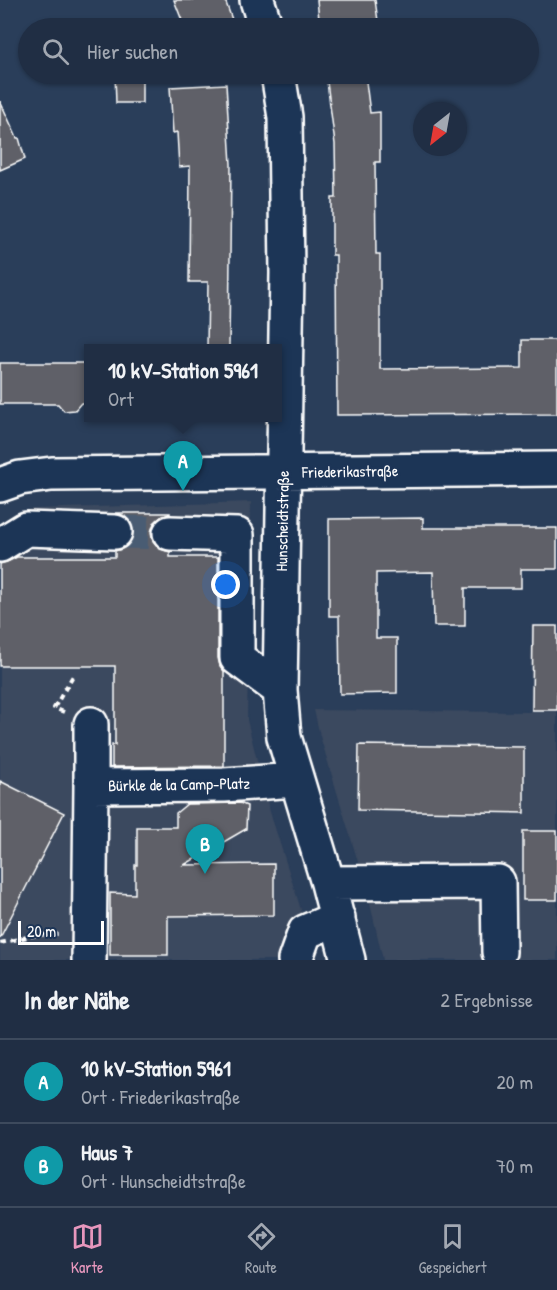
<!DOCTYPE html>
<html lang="de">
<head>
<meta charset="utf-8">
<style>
  body { margin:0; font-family:"Patrick Hand",sans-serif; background:#28364b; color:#f1f3f6 }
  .compass { position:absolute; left:413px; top:102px; width:54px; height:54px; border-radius:50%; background:#202e44; box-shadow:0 2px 4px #0004; rotate:211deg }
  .scale { position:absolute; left:18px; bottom:15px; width:86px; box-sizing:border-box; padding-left:6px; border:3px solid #fff; border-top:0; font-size:16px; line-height:21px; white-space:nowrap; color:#fff; -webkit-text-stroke:4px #1d3557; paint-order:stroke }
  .you { position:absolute; left:226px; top:585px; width:21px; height:21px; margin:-15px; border:4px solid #fff; border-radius:50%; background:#1a73e8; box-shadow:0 0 0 9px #1a73e833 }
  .badge { display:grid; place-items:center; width:39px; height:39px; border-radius:50%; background:#e797bd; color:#fff; font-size:20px; font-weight:700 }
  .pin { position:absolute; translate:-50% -50px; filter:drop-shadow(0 2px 3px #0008) }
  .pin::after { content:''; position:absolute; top:32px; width:21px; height:18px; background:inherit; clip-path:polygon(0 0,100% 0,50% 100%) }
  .popup { position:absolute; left:84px; top:344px; width:198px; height:78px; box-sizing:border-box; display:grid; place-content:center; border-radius:0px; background:#202e44; filter:drop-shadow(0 2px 4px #0005); font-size:20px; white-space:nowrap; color:#a2a8b2 }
  .popup b { font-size:22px; color:#f1f3f6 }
  .popup::after { content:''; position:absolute; left:50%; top:100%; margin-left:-12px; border:12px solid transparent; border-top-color:#202e44 }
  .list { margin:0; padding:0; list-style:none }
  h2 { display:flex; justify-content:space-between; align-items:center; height:78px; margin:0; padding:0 24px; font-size:26px }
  h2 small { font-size:20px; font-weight:400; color:#a2a8b2 }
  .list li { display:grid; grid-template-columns:39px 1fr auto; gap:18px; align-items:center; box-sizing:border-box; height:84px; padding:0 24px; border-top:2px solid #3d4a5d }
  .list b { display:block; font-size:22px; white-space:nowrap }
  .list p { margin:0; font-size:20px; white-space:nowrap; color:#a2a8b2 }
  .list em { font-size:20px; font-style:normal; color:#a2a8b2 }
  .icon { flex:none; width:33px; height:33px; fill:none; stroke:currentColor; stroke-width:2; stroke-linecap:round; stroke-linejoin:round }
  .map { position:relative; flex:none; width:557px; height:960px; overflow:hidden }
  .search { position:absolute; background:#202e44; box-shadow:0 2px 4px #0004; left:18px; right:18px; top:18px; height:66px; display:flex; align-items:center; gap:15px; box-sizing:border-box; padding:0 21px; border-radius:33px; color:#a2a8b2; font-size:22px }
  .sheet { height:246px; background:#202e44 }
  nav { display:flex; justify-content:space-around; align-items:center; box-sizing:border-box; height:84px; border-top:2px solid #3d4a5d; background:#202e44; font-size:16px; color:#a2a8b2 }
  nav a { display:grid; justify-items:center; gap:3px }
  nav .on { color:#e797bd }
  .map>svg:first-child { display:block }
  .built { fill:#3a485e }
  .building { fill:#5e6168; stroke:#fff; stroke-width:1.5 }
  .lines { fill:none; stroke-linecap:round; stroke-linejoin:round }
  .minor-tunnel { stroke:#4a5b73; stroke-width:33; stroke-dasharray:33 16; stroke-linecap:butt }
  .minor-casing { stroke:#fff; stroke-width:38 }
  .path { stroke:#fff; stroke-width:4; stroke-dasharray:6 4.5; stroke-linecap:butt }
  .minor { stroke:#1d3557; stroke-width:33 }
  .labels { text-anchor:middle; stroke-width:5; stroke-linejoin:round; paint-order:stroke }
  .street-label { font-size:16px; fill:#fff; stroke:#1d3557 }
</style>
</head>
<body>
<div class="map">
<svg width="557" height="960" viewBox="0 0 557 960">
  <rect width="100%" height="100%" fill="#2a3e5a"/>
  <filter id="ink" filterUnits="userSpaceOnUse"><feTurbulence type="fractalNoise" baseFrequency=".0167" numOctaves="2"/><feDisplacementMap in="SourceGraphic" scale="12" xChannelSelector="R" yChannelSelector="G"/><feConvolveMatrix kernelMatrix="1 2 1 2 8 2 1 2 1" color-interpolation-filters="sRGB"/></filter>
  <g filter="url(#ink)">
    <path class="built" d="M251,502L247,720L270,812L317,960H0V523L30,509Z
      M531,625L557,626V960H383L368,895L320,736L314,710L530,712Z"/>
    <path class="building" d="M174,0H225L235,28H185Z
      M317,0H375L379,28H320Z
      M115,74H142V103H116Z
      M326,74H365L370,113L380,112V162H375L376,254H380V369L522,368V340H557V414L337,415L336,255H332V198H336L335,144Z
      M226,84L231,164L229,348H207L208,282H189L190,166L179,167L177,132L173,133L170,87Z
      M0,101L17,138H19L25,159L0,170Z
      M0,363H88V403H81L75,410L64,411L58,404H0Z
      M115,513H170V514L161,517L154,523L151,532L153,541L160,549L170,552V557H218V658L220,666L224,671V766L112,767V745H115V666H0V564L9,561L17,557H115V551L124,548L131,542L134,532L131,523L125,516Z
      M423,518V528H557V569H521V588H465V626H434L433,572L376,573V638H397V693L340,694L339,616H329V519Z
      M533,626H557V710H532Z
      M359,745L524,747V813L358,810Z
      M0,781L64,813L0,938Z
      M240,803L247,806L246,829L184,865L274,864V915L168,916V955H110V893L135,894V865H137V827H176V813L187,804Z
      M523,831H557V900H523Z"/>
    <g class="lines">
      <path class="minor-tunnel" d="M115,532L170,533"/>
      <defs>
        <path id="minor" d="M257,0L266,28
          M278,74L285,117L287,273L280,690L284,737L328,883L348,960
          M0,485L20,478L52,474L557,469
          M170,533L237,535V658L280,690
          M0,545L26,529L115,532
          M91,724V786
          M328,883L498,882L499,952
          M89,960L91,786L224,785L296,780
          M295,960L305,932L338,918"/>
      </defs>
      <use href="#minor" class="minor-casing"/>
      <path class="path" d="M64,712L54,708L74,674
        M0,943L37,935L59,934"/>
      <use href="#minor" class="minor"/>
    </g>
  </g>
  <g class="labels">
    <g class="street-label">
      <text transform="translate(350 471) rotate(-1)" y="6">Friederikastraße</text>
      <text transform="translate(282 521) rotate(-89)" y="6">Hunscheidtstraße</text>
      <text transform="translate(179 784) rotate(-1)" y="6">Bürkle de la Camp-Platz</text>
    </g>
  </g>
</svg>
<svg class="compass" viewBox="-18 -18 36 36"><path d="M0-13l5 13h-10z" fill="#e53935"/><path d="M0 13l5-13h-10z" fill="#a2a8b2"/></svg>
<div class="scale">20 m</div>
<div class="you"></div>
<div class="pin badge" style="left:183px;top:491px;background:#0f9aa8">A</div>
<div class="popup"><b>10 kV-Station 5961</b>Ort</div>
<div class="pin badge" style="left:205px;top:874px;background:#0f9aa8">B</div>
<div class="search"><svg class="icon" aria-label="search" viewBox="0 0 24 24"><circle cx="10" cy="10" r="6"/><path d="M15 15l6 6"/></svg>Hier suchen</div>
</div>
<section class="sheet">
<h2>In der Nähe<small>2 Ergebnisse</small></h2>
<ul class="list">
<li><span class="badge" style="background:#0f9aa8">A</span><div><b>10 kV-Station 5961</b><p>Ort · Friederikastraße</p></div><em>20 m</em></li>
<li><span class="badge" style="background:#0f9aa8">B</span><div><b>Haus 7</b><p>Ort · Hunscheidtstraße</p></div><em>70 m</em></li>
</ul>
</section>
<nav>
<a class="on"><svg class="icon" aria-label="map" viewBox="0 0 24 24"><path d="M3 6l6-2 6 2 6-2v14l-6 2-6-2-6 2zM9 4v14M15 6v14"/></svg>Karte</a>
<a><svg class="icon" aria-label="directions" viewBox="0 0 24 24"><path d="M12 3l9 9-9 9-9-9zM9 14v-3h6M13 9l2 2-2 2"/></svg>Route</a>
<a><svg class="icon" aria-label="saved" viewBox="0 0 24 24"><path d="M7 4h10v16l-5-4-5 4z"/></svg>Gespeichert</a>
</nav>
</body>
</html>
